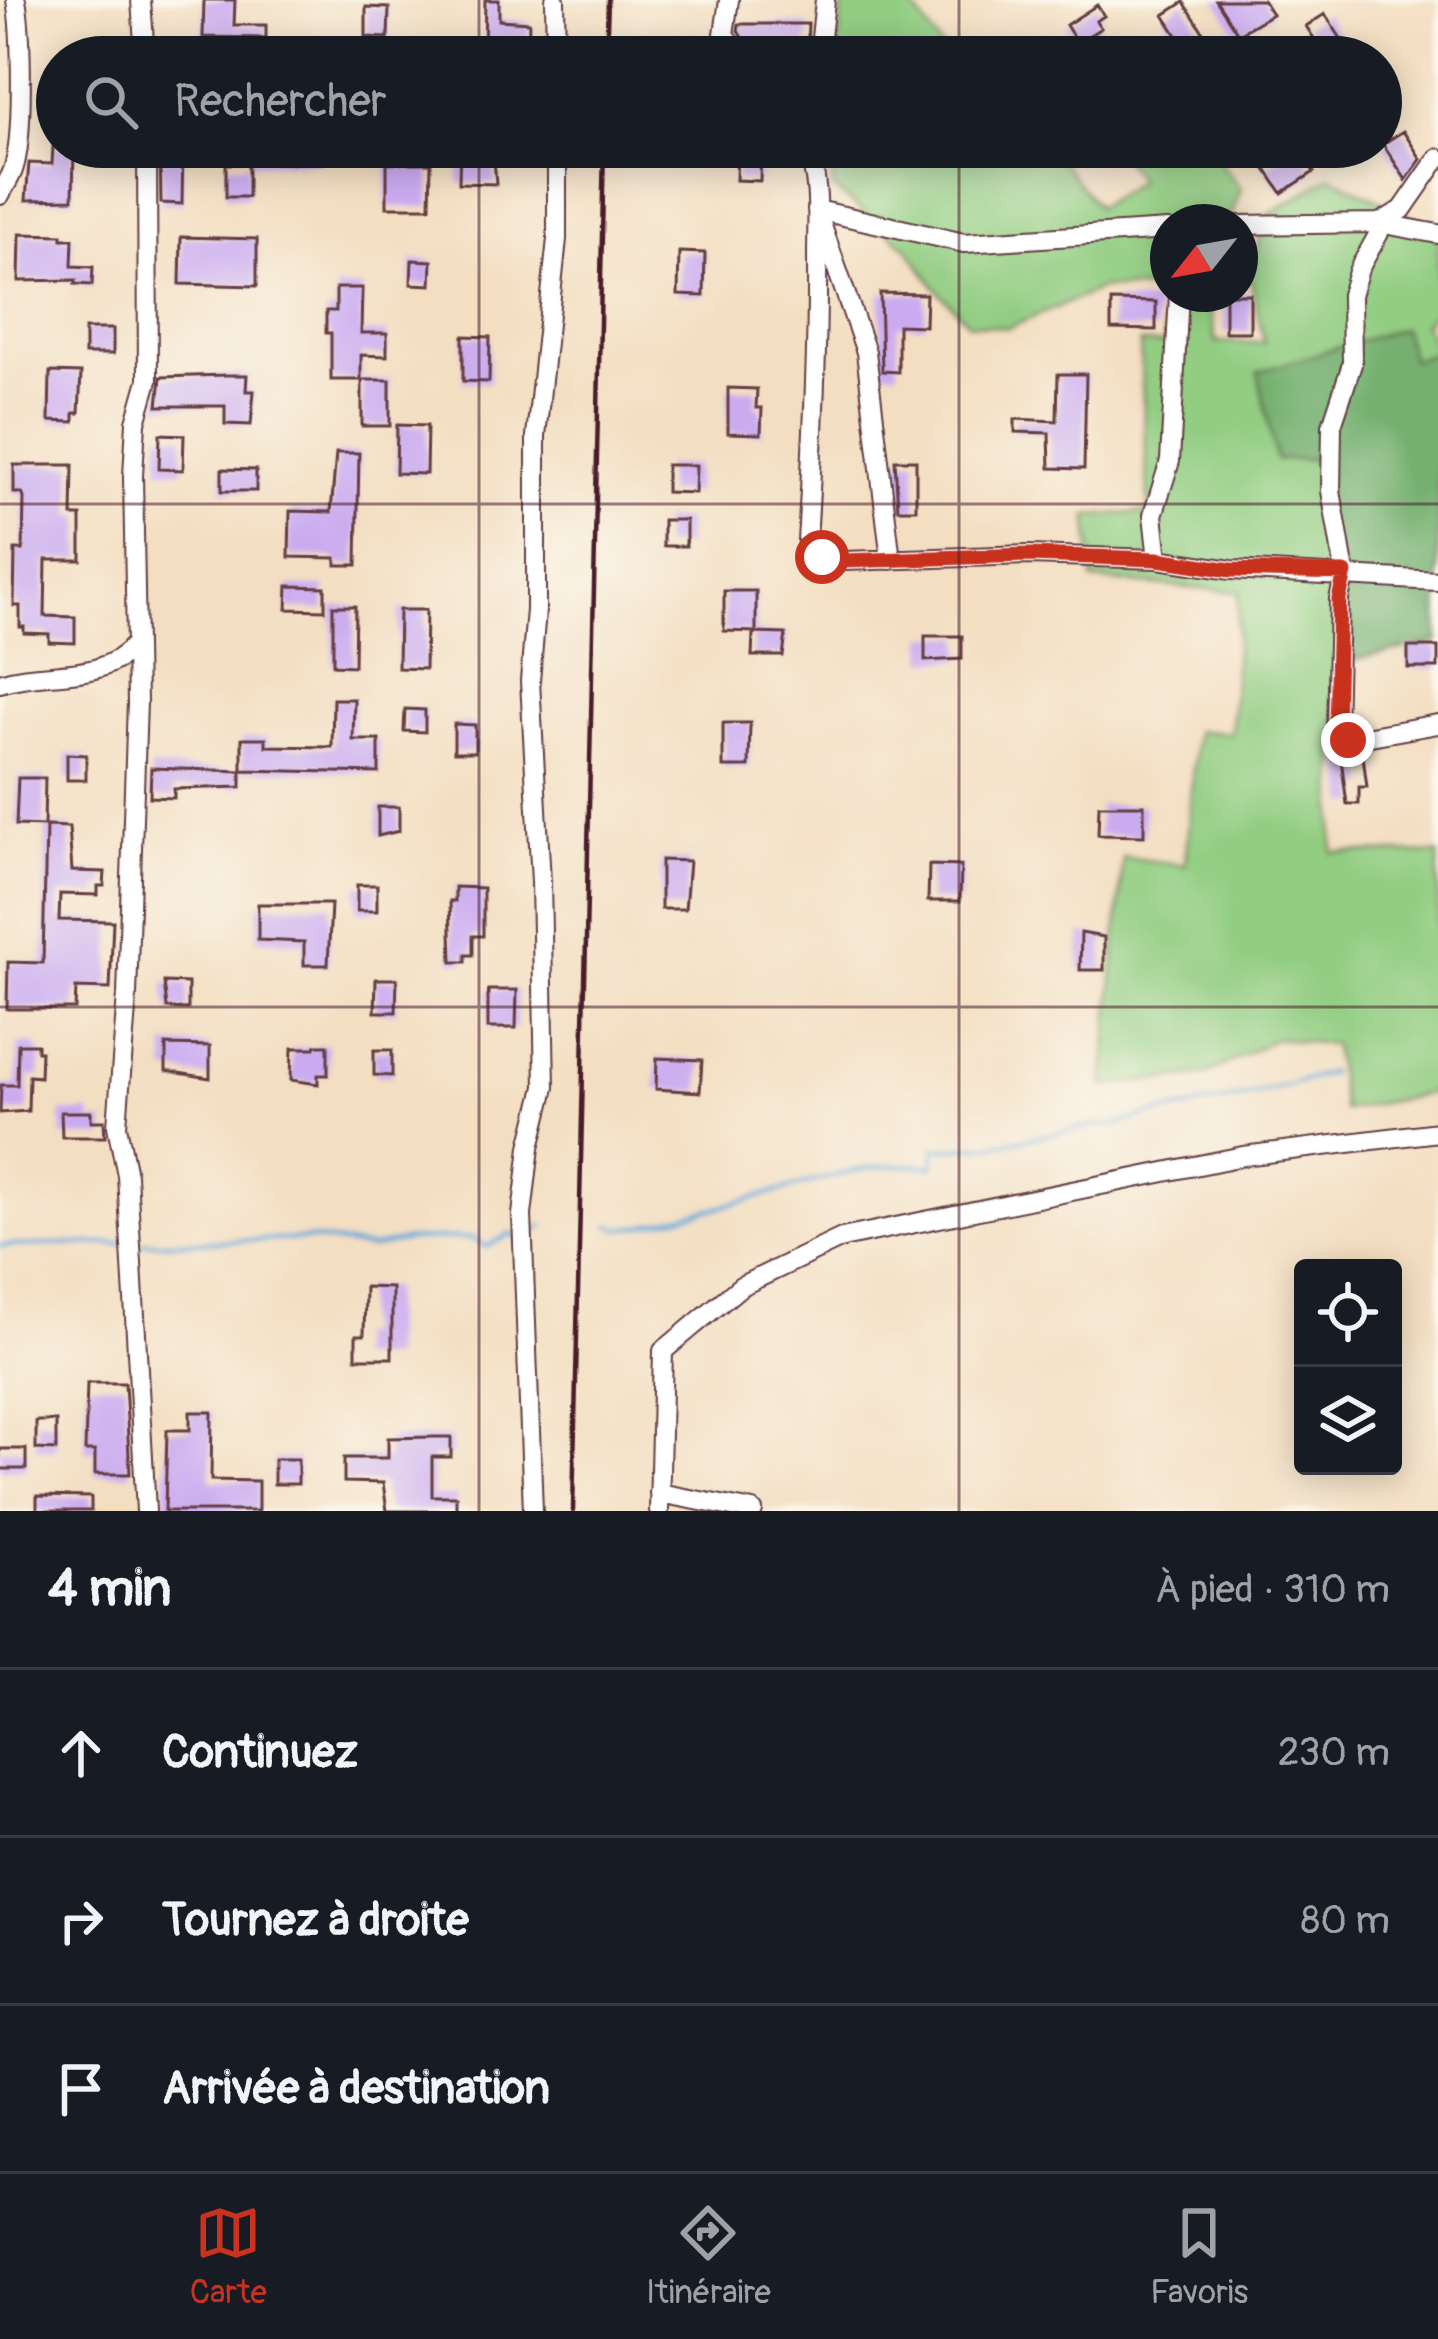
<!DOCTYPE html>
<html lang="fr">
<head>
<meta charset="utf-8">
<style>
  body { margin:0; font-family:Pangolin,sans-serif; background:#242831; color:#f1f3f6 }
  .controls { position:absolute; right:36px; bottom:36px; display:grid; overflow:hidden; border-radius:12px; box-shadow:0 6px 30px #0003 }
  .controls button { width:108px; height:108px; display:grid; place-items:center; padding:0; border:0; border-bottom:3px solid #363941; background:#171b24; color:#f1f3f6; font:60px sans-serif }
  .compass { position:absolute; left:1150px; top:204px; width:108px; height:108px; border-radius:50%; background:#171b24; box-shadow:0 6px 30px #0003; rotate:239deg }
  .stop { position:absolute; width:36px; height:36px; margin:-27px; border:9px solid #c8321e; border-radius:50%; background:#fff }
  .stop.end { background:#c8321e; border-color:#fff; box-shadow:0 3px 12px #0008 }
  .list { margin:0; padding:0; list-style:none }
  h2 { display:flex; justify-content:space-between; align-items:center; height:156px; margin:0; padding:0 48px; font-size:51px }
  h2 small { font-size:39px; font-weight:400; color:#9ea1a6 }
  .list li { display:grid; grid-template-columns:78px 1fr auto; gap:36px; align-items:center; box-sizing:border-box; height:168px; padding:0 48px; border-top:3px solid #363941 }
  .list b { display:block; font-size:45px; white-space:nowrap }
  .list em { font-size:39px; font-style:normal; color:#9ea1a6 }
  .icon { flex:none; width:66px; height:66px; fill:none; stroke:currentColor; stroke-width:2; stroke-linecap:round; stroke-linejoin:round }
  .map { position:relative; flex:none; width:1438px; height:1511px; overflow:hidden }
  .search { position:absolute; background:#171b24; box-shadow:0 6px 30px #0003; left:36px; right:36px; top:36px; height:132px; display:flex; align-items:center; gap:30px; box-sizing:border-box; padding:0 42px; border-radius:66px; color:#9ea1a6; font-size:45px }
  .sheet { height:660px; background:#171b24 }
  nav { display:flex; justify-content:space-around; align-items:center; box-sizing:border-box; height:168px; border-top:3px solid #363941; background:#171b24; font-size:33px; color:#9ea1a6 }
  nav a { display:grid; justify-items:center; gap:6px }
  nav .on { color:#c8321e }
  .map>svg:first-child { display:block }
  .green { fill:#92cd82; stroke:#6e7656; stroke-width:3 }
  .forest { fill:#75b070; stroke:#60684e; stroke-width:3 }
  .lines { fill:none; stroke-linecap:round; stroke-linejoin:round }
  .stream { stroke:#66a9da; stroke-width:4.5 }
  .building { fill:#caabf0 }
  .minor-casing { stroke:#633c42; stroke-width:22 }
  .minor { stroke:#fff; stroke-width:18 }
  .rail { stroke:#4a1f2b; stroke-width:4.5 }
  .route { stroke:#c8321e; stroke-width:15 }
  .grid { fill:none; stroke:#4a1f2b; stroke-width:3; stroke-opacity:0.55 }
</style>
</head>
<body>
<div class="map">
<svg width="1438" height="1511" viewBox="0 0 1438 1511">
  <rect width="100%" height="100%" fill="#fbf7ec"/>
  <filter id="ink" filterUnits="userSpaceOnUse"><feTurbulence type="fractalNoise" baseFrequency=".00833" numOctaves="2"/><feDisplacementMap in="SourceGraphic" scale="24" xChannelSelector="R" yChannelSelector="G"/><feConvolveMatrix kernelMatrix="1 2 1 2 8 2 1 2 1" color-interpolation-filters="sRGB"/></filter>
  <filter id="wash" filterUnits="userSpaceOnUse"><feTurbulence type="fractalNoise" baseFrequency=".004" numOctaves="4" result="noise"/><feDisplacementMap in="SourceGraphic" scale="48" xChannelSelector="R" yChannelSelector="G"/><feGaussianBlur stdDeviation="2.7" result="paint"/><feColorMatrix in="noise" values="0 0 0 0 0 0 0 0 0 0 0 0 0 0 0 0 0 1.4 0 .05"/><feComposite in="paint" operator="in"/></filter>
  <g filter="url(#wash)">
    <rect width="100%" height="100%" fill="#f3dec1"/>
    <path class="green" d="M850,0H908L948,57H836L843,5Z
      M831,147H1049L1097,207L1138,181L1117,147H1207L1241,188L1229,222H1168V294H1207L1216,342L1264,343L1250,275L1267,216L1331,176L1433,227L1438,233V309L1423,323L1438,352L1412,360L1402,328L1258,373L1326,458L1341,564L1333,852L1438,854V1092L1343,1110L1333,1045L1276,1038L1206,1075L1104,1086L1123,857L1185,865L1196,731L1231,733L1239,592L1093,580L1088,516L1149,512L1140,343L1165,344L1162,290L1102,288L1008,328L969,323L939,292L906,246L833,188Z"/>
    <path class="forest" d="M1402,328L1412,360L1438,352V642L1338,663L1341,564L1320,544L1326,459L1276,460L1258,372Z"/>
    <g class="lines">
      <path class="stream" d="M610,1225L621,1229L642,1226C690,1214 739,1203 787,1189C839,1175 878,1160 933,1167L935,1149L987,1146L1100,1125C1120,1127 1135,1118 1155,1114C1215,1103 1271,1092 1330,1072
        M528,1237L542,1226
        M137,1243L312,1239L371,1248L407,1240L473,1238L486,1247L511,1234L518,1238
        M0,1246L126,1243"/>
    </g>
    <g id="blocks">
      <path class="building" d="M204,0H235L234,25H266V38L203,37Z
        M485,0H499V20L529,22L528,57H484Z
        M1216,0H1263L1272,14L1238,34Z
        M1184,2L1219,57H1191L1164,15Z
        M1097,5L1104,16L1096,21L1101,28L1077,43L1066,25Z
        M366,7L389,8L388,38L366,37Z
        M1325,14L1353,57H1326L1306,26Z
        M739,24H808L807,45H747L738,31Z
        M1403,131L1421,159L1406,180L1383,144Z
        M53,147H74L73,199L26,200L29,163L52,164Z
        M160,147H183L182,204L161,203Z
        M249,147H323L322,163H249Z
        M460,147H493L496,184L459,183Z
        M737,147H761L760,181L736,180Z
        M1298,147L1314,172L1282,193L1265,168Z
        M387,163H431L430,207H387Z
        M226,164H248V197H226Z
        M20,234L62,235V239H73L72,266L93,267L92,285L75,284L76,280L19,281Z
        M181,237L257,239V286L180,284Z
        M679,252L705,253L704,296L678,295Z
        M412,260L432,261L431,285L411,284Z
        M336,288H362L361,333H387V356L361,355V380H331V333H326V311H336Z
        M880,293L926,294L925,326L898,325V372L882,371Z
        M1225,294H1250V332H1225Z
        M1111,301L1156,302V330L1111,329Z
        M85,329H113V354H85Z
        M463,336L490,337L489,382L463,381Z
        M50,372L81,373L79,413H74V422L49,421Z
        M1058,374H1086L1084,469L1050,468L1049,433L1015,432V419L1057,421Z
        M226,375H247L246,391H254L251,425L225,424V406H158L161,377Z
        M362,380H390V426H362Z
        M728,388L757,389L756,408H762L761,434L728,433Z
        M397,425L427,426L426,474L396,473Z
        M160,434L184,435L183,470L159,469Z
        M336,453H359L357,565H336V558L289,557L290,511L331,512Z
        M895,460H916V509H898Z
        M14,465H73L72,516H81V560H46L45,616L75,617V643L49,642V634L24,633V627H20V606H14L15,550H23L24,498L22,493H14Z
        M666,465H696L695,493L666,492Z
        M222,469L256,470V491H222Z
        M663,520H686V546H663Z
        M288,586L325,587V610L287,609Z
        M724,591H756V632L724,631Z
        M333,606H355L354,666L333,665Z
        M399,610H426L425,669L398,668Z
        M753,633L786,634L783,656H752Z
        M925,636H962V659L925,661Z
        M1408,647H1438V668H1408Z
        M333,699H354L353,740H379V773L242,770V738H266V746L332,747Z
        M405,709L425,710V732L404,731Z
        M723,723H750L749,767H723Z
        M454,724L475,725V752H454Z
        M67,754L86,755V780H67Z
        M1363,756L1367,787H1359V804H1347L1341,759Z
        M151,768L241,771V787L174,789V798L150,797Z
        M18,778H45L44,826L16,825Z
        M1099,805H1144V836L1098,835Z
        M378,807H399V831L378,836Z
        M46,826L69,827L72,871L105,872L104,886H98V895L60,894L59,920L113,921L110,989L76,988L75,1009H7L8,962L43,963Z
        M661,860L689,861L685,909H661Z
        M929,865L961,866L960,901H928Z
        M357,885H377V911H357Z
        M455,887L483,888V936H473V955H466V962H452L450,901H455Z
        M258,904H331L328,965H304V942L258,940Z
        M1081,933L1104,937V970H1080Z
        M376,979H397L396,1012H375Z
        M164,982L188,983V1009L167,1008Z
        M488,990H517L516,1028H488Z
        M18,1044H37V1051H41L40,1077L29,1076L28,1111L0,1113L1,1085H17Z
        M166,1045L210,1046V1078L166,1071Z
        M316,1045H328V1075H318V1084L291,1080L292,1048H315Z
        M374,1050H392V1076L374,1075Z
        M657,1058L702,1060L700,1092L656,1089Z
        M61,1112H91V1121H104L105,1137H62Z
        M365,1287L392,1288V1358H356V1335H364Z
        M87,1383H125L130,1474H95V1451H85Z
        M190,1412H212L211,1480L258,1481V1511H165L167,1430H190Z
        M36,1421H56V1450L36,1449Z
        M433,1437H451V1457H432V1496H456V1511H387L383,1483L344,1482V1458H388V1438Z
        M0,1449H26V1469H0Z
        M274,1459H298V1484H274Z
        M37,1496L91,1497V1511H37Z"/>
    </g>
  </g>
  <g filter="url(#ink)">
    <use href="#blocks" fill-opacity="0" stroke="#633c42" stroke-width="3"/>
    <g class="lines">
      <defs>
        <path id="minor" d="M141,0L145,57
          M555,0L556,57
          M729,0L724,34L739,57
          M819,57L825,0
          M806,147C821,179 817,221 817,256C818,351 813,445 807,541L810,552L843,561L1028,555L1158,559L1231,570L1438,581
          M0,195C4,187 10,179 13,170C24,140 22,33 16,0
          M817,210L964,243L1168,230
          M1240,225L1379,223L1402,210L1438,158
          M822,226L866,352L891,560
          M1438,234L1379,223V233L1359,269L1351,295L1352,364L1332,425L1331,491L1345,573L1339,599L1336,731L1348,740L1438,724
          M1158,559L1153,515L1170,461L1179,294
          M0,683C45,668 102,684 134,645
          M659,1493L753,1511
          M146,1511L127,1175L117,1126L127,995L137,702L133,476L136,422L148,380L147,147
          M533,1511L522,1215L530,1147L545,1087L541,882L530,681L536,610V436L557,239V147
          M659,1511L663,1351L741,1286L842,1238L1243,1156L1438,1132"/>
      </defs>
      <use href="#minor" class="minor-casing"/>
      <use href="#minor" class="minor"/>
      <path class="rail" d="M606,57L608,0
        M573,1511L604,147"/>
    </g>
  </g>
  <g class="lines" filter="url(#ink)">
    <path class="route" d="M822,557L843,561L1028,555L1158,559L1231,570L1345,573L1339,599L1336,731L1348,740"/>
  </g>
  <path class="grid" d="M479,0V57M959,0V57M479,147V1511M959,147V1511M0,504H1438M0,1007H1438"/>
</svg>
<div class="controls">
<button><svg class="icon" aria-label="locate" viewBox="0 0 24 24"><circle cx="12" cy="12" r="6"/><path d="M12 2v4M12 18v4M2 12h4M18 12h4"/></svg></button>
<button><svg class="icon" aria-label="layers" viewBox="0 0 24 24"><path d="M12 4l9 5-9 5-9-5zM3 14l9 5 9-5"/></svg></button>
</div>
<svg class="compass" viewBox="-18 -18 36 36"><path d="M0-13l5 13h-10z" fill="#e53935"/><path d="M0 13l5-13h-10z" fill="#9ea1a6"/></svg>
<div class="stop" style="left:822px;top:557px"></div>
<div class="stop end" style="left:1348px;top:740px"></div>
<div class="search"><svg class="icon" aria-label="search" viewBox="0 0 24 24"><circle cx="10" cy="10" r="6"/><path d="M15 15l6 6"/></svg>Rechercher</div>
</div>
<section class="sheet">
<h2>4 min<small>À pied · 310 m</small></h2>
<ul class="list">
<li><svg class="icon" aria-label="ahead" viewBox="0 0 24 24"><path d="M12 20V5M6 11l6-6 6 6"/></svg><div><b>Continuez</b></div><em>230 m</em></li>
<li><svg class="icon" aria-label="right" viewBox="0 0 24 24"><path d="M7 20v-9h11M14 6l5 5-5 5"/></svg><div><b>Tournez à droite</b></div><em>80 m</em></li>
<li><svg class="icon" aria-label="arrive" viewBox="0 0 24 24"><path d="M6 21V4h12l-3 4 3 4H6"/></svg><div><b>Arrivée à destination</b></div></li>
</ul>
</section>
<nav>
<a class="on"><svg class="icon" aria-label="map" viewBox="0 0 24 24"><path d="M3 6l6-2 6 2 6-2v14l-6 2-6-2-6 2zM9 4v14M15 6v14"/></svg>Carte</a>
<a><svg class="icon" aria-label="directions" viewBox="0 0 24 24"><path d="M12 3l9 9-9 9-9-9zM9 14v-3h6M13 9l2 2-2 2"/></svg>Itinéraire</a>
<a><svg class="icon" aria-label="saved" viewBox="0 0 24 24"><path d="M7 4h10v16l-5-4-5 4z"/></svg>Favoris</a>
</nav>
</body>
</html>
